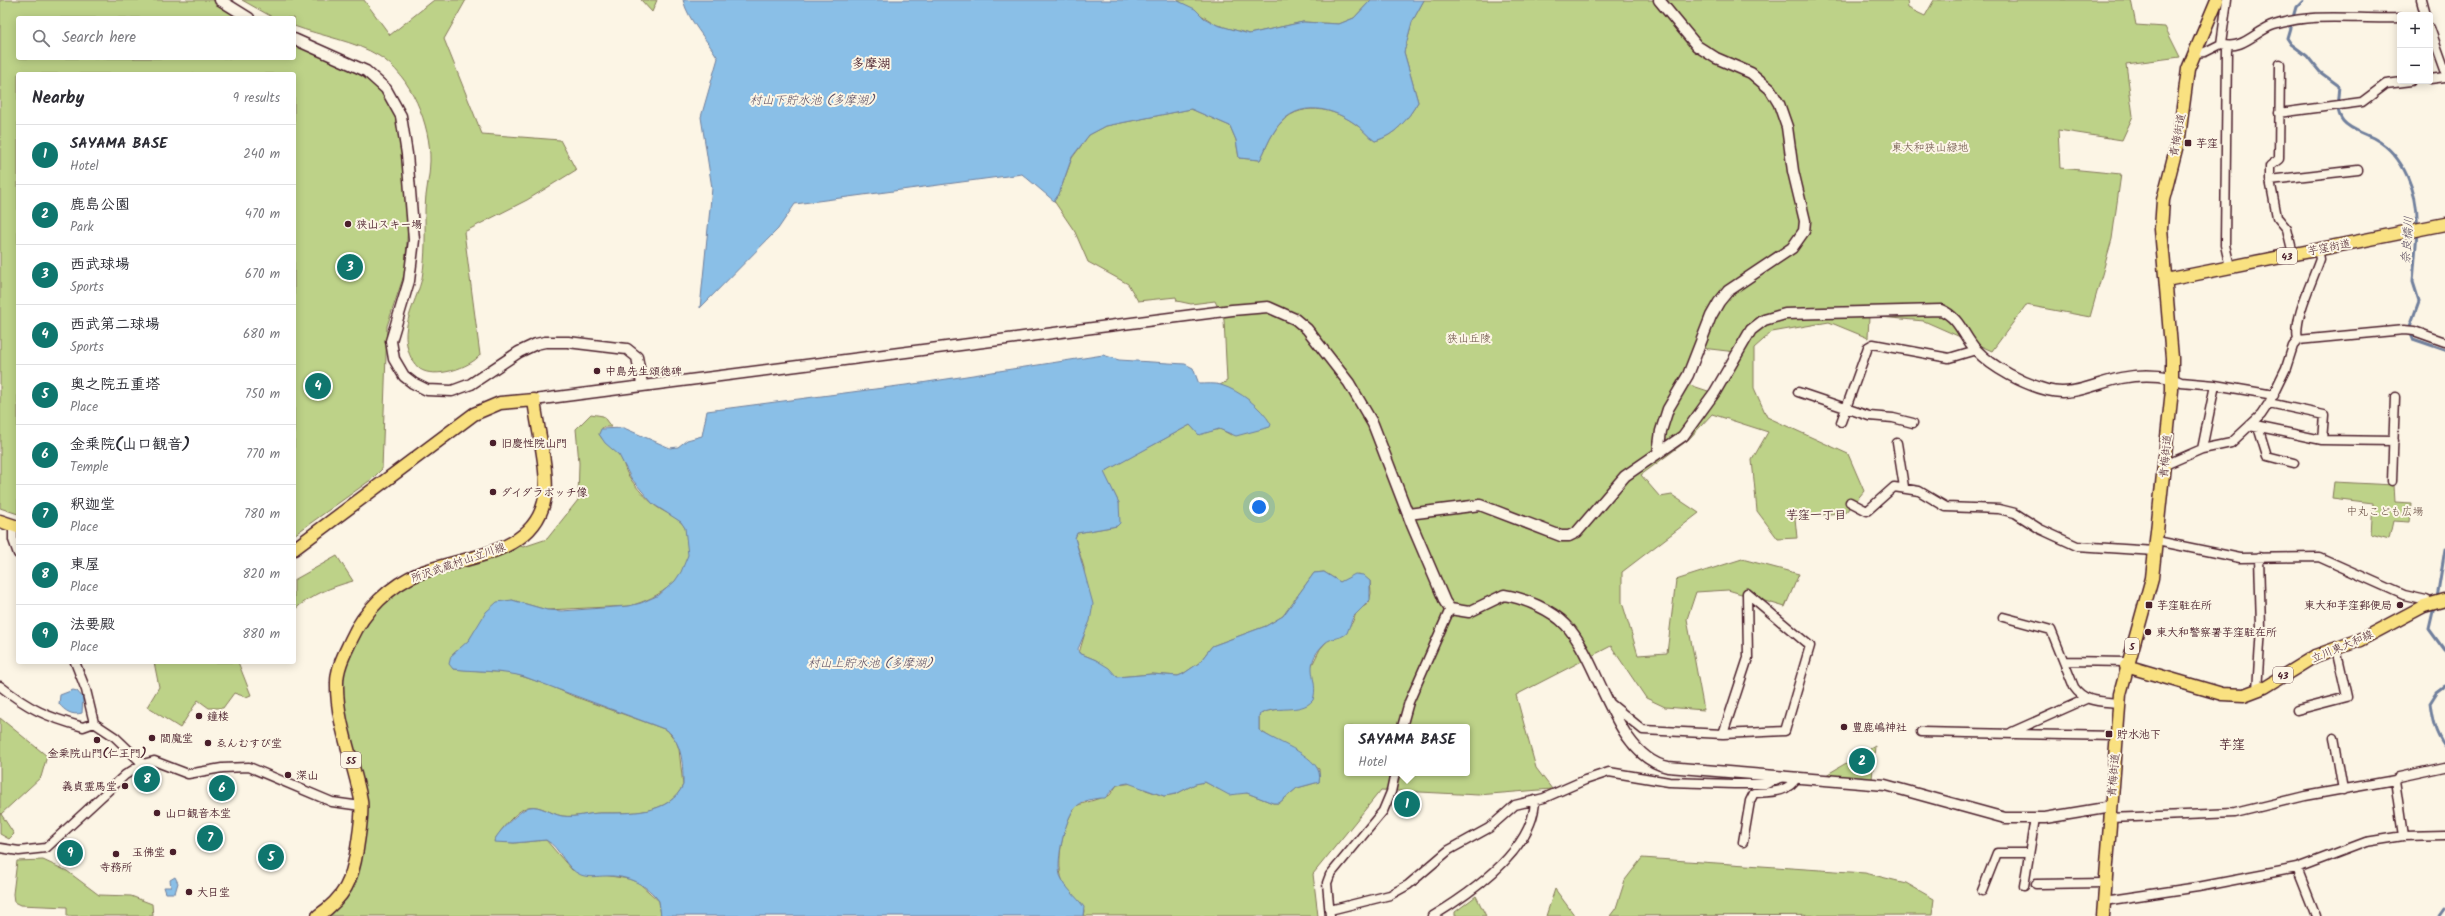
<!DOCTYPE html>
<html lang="en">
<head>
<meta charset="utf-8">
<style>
  body { margin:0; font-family:Kalam,"Klee One",sans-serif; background:#f7f7f7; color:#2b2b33 }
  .controls { position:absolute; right:12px; top:12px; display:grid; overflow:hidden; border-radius:4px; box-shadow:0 2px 10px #0003 }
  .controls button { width:36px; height:36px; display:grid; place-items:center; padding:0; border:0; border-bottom:1px solid #e1e1e2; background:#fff; color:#2b2b33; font:20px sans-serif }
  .you { position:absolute; left:1259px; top:507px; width:14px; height:14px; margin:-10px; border:3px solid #fff; border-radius:50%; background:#1a73e8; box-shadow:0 0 0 6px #1a73e833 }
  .badge { display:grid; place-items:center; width:26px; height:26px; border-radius:50%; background:#0f766e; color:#fff; font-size:13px; font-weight:700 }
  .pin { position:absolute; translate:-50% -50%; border:2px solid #fff; box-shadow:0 1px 4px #0006 }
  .popup { position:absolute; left:1344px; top:724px; width:126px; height:52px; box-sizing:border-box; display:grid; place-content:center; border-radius:4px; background:#fff; filter:drop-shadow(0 1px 3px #0005); font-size:13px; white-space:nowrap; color:#7c7c81 }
  .popup b { font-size:15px; color:#2b2b33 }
  .popup::after { content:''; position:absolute; left:50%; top:100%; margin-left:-8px; border:8px solid transparent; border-top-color:#fff }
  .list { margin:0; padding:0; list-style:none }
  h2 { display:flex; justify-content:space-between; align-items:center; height:52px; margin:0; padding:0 16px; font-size:17px }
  h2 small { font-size:13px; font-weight:400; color:#7c7c81 }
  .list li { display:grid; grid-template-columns:26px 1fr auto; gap:12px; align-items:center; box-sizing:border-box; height:60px; padding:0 16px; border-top:1px solid #e1e1e2 }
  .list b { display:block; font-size:15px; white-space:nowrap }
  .list p { margin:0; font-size:13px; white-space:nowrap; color:#7c7c81 }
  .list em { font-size:13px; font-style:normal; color:#7c7c81 }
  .icon { flex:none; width:22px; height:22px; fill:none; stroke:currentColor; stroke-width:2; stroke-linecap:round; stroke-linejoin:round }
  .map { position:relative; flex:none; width:2445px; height:916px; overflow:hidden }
  .search { position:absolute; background:#fff; box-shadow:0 2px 10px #0003; left:16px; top:16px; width:280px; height:44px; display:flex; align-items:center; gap:10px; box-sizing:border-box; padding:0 14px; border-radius:4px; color:#7c7c81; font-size:15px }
  .panel { position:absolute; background:#fff; box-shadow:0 2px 10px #0003; left:16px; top:72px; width:280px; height:592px; border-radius:4px }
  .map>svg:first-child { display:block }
  .green { fill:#bdd288; stroke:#84785a; fill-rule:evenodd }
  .water { fill:#8abfe7; stroke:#707f9c }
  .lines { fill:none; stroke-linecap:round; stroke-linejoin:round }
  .stream { stroke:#707f9c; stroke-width:3 }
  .minor-casing { stroke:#4a1f2b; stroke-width:11 }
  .tertiary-casing { stroke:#4a1f2b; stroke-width:13 }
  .primary-casing { stroke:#4a1f2b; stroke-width:15 }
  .minor { stroke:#fcf5e5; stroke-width:8 }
  .tertiary { stroke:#fcf5e5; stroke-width:10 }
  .primary { stroke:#f9e181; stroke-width:12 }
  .poi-dot { fill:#4a1f2b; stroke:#fcf5e5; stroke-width:1.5 }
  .labels { text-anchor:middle; stroke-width:4; stroke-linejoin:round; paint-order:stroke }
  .shield { fill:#fcf5e5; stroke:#7f5f63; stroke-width:1 }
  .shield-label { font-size:10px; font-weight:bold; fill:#4a1f2b }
  .street-label { font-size:11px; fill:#4a1f2b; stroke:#fcf5e5 }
  .poi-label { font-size:11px; font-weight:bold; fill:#4a1f2b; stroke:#fcf5e5; text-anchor:start }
  .park-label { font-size:11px; fill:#674c42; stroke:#fcf5e5 }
  .water-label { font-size:12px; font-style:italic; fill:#5d4f63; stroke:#fcf5e5 }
  .neighbourhood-label { font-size:12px; font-weight:bold; fill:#4a1f2b; stroke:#fcf5e5 }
  .quarter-label { font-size:13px; font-weight:bold; fill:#4a1f2b; stroke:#fcf5e5 }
</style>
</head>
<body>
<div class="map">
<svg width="2445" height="916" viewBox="0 0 2445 916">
  <rect width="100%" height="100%" fill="#fcf5e5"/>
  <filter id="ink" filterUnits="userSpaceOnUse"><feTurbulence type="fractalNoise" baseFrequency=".025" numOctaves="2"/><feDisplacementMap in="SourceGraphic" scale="8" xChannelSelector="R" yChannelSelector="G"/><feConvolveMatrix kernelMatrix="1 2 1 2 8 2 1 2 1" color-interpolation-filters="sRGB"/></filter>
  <g filter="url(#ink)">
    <path class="green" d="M0,0H214L241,18H18V58H294V44L352,70L378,87L394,111L400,139L408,224L405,272L387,326L382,469L372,479L294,535V74H18V514L0,508Z
      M242,0H364L390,35L434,0H466L444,39L482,134L560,140L576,170L527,200L464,232L480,355C470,368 434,379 420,369C413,364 408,353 407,345C402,322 417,300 422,278C426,255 425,232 425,209C425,193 430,177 430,161C431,126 411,75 379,56C355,41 321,36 294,26V18H274Z
      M641,0H657L652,12Z
      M1177,0H1371L1354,18L1339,24L1303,22L1249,34L1217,25Z
      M1424,0H1907L1908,8L1925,16L1934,0H2131L2136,25L2165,27L2180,57L2126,64L2133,116L2122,140L2058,130L2060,168L2121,174L2112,239L2090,317L2026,305L1992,351L1924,321L1869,316L1868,338L1829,322L1772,332L1754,348V388L1767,417L1848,454L1864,491L1847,512L1795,518L1797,538L1778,539L1757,511L1752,460L1768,432L1712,414L1688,440L1641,475L1660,497L1672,495L1699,513L1622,572V602L1638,655L1667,653L1676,580L1742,559L1799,574L1785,607L1728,590L1696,592L1687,619L1704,710L1665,707L1646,698L1611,646L1516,695L1536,768L1552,789L1478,795L1381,790L1313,874L1318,916H1083L1084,911C1079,900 1070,894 1064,884C1054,867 1063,818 1078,805L1110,795L1117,785L1134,783L1146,790L1164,796L1176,794L1195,784L1205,782L1218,789L1247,793L1273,803H1279L1297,788L1319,782V769L1259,730V715L1267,711L1306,705L1310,669L1320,649L1328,640L1340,637L1352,623L1357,611L1369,603L1371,593L1370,581L1359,574L1340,582L1324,572L1314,573L1283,616L1266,626L1212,646L1199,663L1183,674L1178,676L1152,674L1117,677L1096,660L1079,653L1084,636V568L1075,538L1077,533L1117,526L1119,503L1103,472L1190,425L1199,434L1220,429L1231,435L1249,401L1220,385L1227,381L1224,320L1215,301L1191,304L1177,301L1176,297L1138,301L1128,284L1088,262L1075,232L1054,201L1059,194L1072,158L1089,135L1106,126L1191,109L1230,126L1236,140L1239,158L1260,160C1265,151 1268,141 1274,132C1292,101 1328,105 1354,123C1362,128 1367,136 1375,141C1396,135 1407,120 1418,102L1404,52L1412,22ZM1693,347L1736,352L1714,393L1681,382ZM1347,727H1467V773H1347Z
      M591,414L603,416L611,427H603L599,434C604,443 612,446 618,454C623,459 624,467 627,473C633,484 643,495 652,503C661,512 678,516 684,526C687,530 687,536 688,541C695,576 658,599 629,606L547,610L512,600L477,629L465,645L454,653L453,669L512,673L548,685L573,696L667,730L676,741L679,749L683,785C670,815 629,813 602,813C588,813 576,818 562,816C551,814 539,804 528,807C515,811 500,831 494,841L514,843L546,840L572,870L629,879L639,883L659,901L661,916H318L349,884L361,806L337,682L356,630L401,583L514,543L523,547L547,539L578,500L579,463L576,429Z
      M2334,482L2394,485L2395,502L2412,503L2410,522L2393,521L2389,539L2371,534L2373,503L2332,498Z
      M337,556L353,581C331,587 311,595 294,610V580Z
      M154,662H238L251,695L246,697L234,693L223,708H209L198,700L180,728L147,707L159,687Z
      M0,718L47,756L41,777L1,814L14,834L9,839L0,834Z
      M1875,746L1872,779L1826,775Z
      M1642,858L1865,873L1906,883L1934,899L1932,915L1610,916L1616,908L1625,880Z
      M43,860L67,871L99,895L131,896L152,904L153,916H67V907L20,905L14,902L13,894L17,861Z
      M1555,889L1575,916H1546Z
      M1476,896L1486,916H1455V912Z"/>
    <path class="water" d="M683,0H1176L1195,9L1204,18L1217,25L1249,34L1303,22L1339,24L1354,18L1371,0H1424L1412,22L1404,52L1418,102C1407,120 1396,135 1375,141C1367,136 1362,128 1354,123C1328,105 1292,100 1274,132C1268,141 1265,151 1260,160L1239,158L1236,140L1230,126L1191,109L1106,126L1089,135L1072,157L1059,194L1054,201L1022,174L795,204L778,229L700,308L712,188L701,117L718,58C706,38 689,22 683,0Z
      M1103,355L1119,360L1185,364L1193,368L1199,384C1206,384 1215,383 1221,385C1240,391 1261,407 1271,424L1270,427L1236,436L1219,429L1199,435L1190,425L1104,472L1119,503L1120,523L1117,526L1077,533L1075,538L1093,604L1090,621L1078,649L1079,653L1096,660L1109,668L1117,677L1152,674L1178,676L1183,674L1199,663L1212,646L1266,626L1283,616L1314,573L1324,572L1340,582L1355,574L1363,575L1370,581V600L1353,617L1347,633C1341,639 1332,637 1325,643C1300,667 1320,678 1313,700C1301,715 1274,704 1259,715V730C1275,743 1326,756 1319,782L1297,788L1279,803H1273L1247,793L1229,795L1205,782L1195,784L1176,794L1164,796L1128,783L1117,785L1105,798C1095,798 1081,800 1074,809C1065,821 1056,860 1060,875C1065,888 1076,896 1084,907L1083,916H661L659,901C647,884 626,875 606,876C597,876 589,878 581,875C565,869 561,848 546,840L514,843L494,842C495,834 522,808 530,807C540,805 551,814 562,816C576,818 588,813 601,813C629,813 670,815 683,785C683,766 683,744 667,730L525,677C501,670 477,672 453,669L449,664L451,656L469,640L486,612L497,602L512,600L547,610L562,611L629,606L641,603L659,595L675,581L681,572L688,555L685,528L681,522L653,504L631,478L619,455L605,443L599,434L601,429L624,428L670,448L678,447L687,440L702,436L707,411L921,383Z
      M73,690L77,691L83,698L82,713C72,716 65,711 59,704L60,695Z
      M175,877L178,883L175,893H166L164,887H171L170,880Z"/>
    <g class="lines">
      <path class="stream" d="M2303,0L2296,7L2287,38L2291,44L2307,56L2320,72L2339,86C2338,98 2335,111 2343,121C2350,130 2366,134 2375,139C2404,155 2419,195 2417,227
        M2417,232L2413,282L2419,301L2409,329L2413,339L2445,350
        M2437,598L2445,549
        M2434,607L2429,629L2445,651
        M2445,686L2437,692L2430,703C2432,720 2435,733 2445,747
        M2440,916L2445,909"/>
      <defs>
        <path id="minor" d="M2421,0L2425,15
          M2430,28L2445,70
          M2221,44L2227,0
          M2227,46L2225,245L2230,267
          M2194,53L2205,52L2221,44C2243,51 2255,31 2274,25C2314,12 2359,20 2400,18
          M2280,64L2279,159L2270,166V180L2277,217L2287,229L2293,254
          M2430,79L2445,77
          M2279,113L2362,102L2386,84L2411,81
          M2270,180L2358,170
          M2298,340C2293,319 2313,280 2320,259L2318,249
          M2172,378L2181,382L2215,385L2274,395
          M1798,392L1869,416L1893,418L1913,423
          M2269,403L2324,415L2322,440
          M1841,422L1868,347L1873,344L1949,358L1976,350
          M2250,425L2322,440L2394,441
          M2258,427L2267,456L2294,463
          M1897,443L1904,487
          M2202,449L2215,385
          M2165,465L2202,449L2231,443L2261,415L2269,403L2286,368L2293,346L2298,340L2404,330L2414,331L2445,342
          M2392,481L2395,397
          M1850,502L1867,511L1894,487L1919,491L1946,507L1999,509L2015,513L2040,529L2077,546L2155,551
          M13,525V540L18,554
          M2157,541L2240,558L2319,557L2404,595L2426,600L2431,603
          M2003,617L2051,630L2074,687C2085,703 2101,701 2119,703
          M2064,661L2127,662
          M75,662L86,690L94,723
          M0,686C29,709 47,717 83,727L94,723L115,737L143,764L125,775L46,848L19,851L0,848
          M2257,691L2261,627L2259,557
          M1610,703L1643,730L1723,734L1785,731L1810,646L1747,593L1748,658L1723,734
          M2297,710L2347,697L2336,648
          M1402,727L1409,702L1450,609
          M1921,732L2116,736
          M2012,732L2086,699
          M2334,737L2343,790
          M143,764L154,761L188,774L222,768L249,767L332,802L361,806
          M2395,780L2399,777L2445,767
          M2110,818L2235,813L2305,796L2395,780L2403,836
          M1743,842L1750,801L1754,793C1771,792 1788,793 1797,777
          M2297,868L2316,916
          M2036,884L2105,883
          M2024,886L2035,818
          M1982,891L1997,853H2029
          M2104,901L2198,887L2297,868L2366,842L2403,836L2445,835
          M1330,910L1390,895L1408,885L1449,850L1489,828L1515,805L1544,798L1585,780L1609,772L1669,782L1734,784H1766L1784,776
          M1330,916L1327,883L1330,875L1383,811L1391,792L1395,773
          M1433,916C1471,893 1534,850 1535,800"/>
        <path id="tertiary" d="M220,0L249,18
          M294,39L366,71L386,89L401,116L407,154L414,240L409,281L391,341L394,359L404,376L413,383L427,390L452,391L471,384L519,352L536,344L545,342H568L618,348L627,349L637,357L642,384
          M534,400L1232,310L1268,307L1295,319L1307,329L1349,383L1373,424L1412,525L1445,602L1450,609L1469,612L1504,595C1524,598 1552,610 1566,625C1600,661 1615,757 1668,767L1885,785L2005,818H2045L2111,807
          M1658,453L1661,431L1668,409L1688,375L1711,316L1719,302L1728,291L1792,248L1804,231L1805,221L1793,171L1787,127L1779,104L1770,89L1751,73L1716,58L1697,46L1659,0
          M1408,514L1480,505L1561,536H1569L1577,532L1625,476L1683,436L1715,392L1751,330L1764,320L1785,314L1941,310C1960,318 1963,336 1976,350C1993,368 2024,384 2047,390C2073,397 2096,383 2121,378C2137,375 2156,375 2172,378"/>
        <path id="primary" d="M2166,280L2445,224
          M0,521L18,527
          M294,549L474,414L500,403L534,400C537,427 549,471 545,497C536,555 464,556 420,573C390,585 364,611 351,640C345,653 337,667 337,683C336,722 354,762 361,800C363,815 359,834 357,849C352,881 345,897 318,916
          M2126,666L2222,694L2244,695L2265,687L2315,656L2360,640L2424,606L2445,600
          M2103,916L2120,694L2152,578L2172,390V358L2161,229L2163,200L2179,137L2188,69L2217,0"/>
      </defs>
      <use href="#minor" class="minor-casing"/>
      <use href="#tertiary" class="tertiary-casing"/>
      <use href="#primary" class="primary-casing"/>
      <use href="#minor" class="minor"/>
      <use href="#tertiary" class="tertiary"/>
      <use href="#primary" class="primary"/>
    </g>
  </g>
  <g class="poi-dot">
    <rect x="2184" y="139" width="8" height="8" rx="2"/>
    <circle cx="348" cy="224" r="4"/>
    <circle cx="597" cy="371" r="4"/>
    <circle cx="493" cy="443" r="4"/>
    <circle cx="493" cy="492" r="4"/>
    <rect x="2145" y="601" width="8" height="8" rx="2"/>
    <circle cx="2400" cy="605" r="4"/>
    <circle cx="2148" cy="632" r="4"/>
    <circle cx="199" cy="716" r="4"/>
    <circle cx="1844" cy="727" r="4"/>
    <rect x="2105" y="730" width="8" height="8" rx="2"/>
    <circle cx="152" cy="738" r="4"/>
    <circle cx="97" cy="740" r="4"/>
    <circle cx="208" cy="743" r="4"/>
    <circle cx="288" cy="775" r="4"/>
    <circle cx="125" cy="786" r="4"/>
    <circle cx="157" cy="813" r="4"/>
    <circle cx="173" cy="852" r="4"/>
    <circle cx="116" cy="854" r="4"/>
    <circle cx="189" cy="892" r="4"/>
  </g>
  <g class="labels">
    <g class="shield">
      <rect x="2277" y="248" width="20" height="16" rx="3"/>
      <rect x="2125" y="638" width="14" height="16" rx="3"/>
      <rect x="2273" y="667" width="20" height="16" rx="3"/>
      <rect x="341" y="752" width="20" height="16" rx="3"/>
    </g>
    <g class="shield-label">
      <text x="2287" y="260">43</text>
      <text x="2132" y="650">5</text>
      <text x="2283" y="679">43</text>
      <text x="351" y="764">55</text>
    </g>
    <g class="street-label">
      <text transform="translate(2177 135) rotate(-79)" y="4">青梅街道</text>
      <text transform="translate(2329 247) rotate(-11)" y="4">芋窪街道</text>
      <text transform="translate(2165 456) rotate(-85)" y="4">青梅街道</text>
      <text transform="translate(458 562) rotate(-19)" y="4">所沢武蔵村山立川線</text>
      <text transform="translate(2342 646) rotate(-23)" y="4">立川東大和線</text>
      <text transform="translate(2113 775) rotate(-85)" y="4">青梅街道</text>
    </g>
    <g class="poi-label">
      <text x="2196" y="147">芋窪</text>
      <text x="356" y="228">狭山スキー場</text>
      <text x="605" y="375">中島先生頌徳碑</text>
      <text x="501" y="447">旧慶性院山門</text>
      <text x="501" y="496">ダイダラボッチ像</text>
      <text x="2157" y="609">芋窪駐在所</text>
      <text x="2392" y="609" text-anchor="end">東大和芋窪郵便局</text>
      <text x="2156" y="636">東大和警察署芋窪駐在所</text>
      <text x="207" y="720">鐘楼</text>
      <text x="1852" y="731">豊鹿嶋神社</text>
      <text x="2117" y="738">貯水池下</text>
      <text x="160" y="742">閻魔堂</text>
      <text x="216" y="747">ゑんむすび堂</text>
      <text x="97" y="757" text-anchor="middle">金乗院山門(仁王門)</text>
      <text x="296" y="779">深山</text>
      <text x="117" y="790" text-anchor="end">義貞霊馬堂</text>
      <text x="165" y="817">山口観音本堂</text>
      <text x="165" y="856" text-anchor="end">玉佛堂</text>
      <text x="116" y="871" text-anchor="middle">寺務所</text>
      <text x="197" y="896">大日堂</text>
    </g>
    <g class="park-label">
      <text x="1930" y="151">東大和狭山緑地</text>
      <text x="1469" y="342">狭山丘陵</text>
      <text x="2385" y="515">中丸こども広場</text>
    </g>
    <g class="water-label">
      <text x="812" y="104">村山下貯水池 (多摩湖)</text>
      <text transform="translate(2407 240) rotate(-86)" y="4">奈良橋川</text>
      <text x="870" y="667">村山上貯水池 (多摩湖)</text>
    </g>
    <g class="neighbourhood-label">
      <text x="1816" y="519">芋窪一丁目</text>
    </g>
    <g class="quarter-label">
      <text x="871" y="68">多摩湖</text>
      <text x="2232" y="749">芋窪</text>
    </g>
  </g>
</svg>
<div class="controls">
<button>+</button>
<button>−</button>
</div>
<div class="you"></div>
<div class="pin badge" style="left:1407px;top:804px">1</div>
<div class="popup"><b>SAYAMA BASE</b>Hotel</div>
<div class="pin badge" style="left:1862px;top:761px">2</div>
<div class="pin badge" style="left:350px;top:267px">3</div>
<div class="pin badge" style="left:318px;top:386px">4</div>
<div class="pin badge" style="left:271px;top:857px">5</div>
<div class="pin badge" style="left:222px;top:788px">6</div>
<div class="pin badge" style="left:210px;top:838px">7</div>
<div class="pin badge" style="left:147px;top:779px">8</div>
<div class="pin badge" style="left:70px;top:853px">9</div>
<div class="search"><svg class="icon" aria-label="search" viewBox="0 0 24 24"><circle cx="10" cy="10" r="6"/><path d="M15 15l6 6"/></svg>Search here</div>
<section class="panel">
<h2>Nearby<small>9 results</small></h2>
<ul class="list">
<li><span class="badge">1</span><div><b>SAYAMA BASE</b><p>Hotel</p></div><em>240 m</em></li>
<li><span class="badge">2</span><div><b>鹿島公園</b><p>Park</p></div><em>470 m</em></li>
<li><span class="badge">3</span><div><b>西武球場</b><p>Sports</p></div><em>670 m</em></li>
<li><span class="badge">4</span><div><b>西武第二球場</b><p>Sports</p></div><em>680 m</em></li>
<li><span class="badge">5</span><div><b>奥之院五重塔</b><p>Place</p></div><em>750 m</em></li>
<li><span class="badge">6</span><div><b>金乗院(山口観音)</b><p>Temple</p></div><em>770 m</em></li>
<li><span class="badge">7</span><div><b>釈迦堂</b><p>Place</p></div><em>780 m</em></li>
<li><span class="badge">8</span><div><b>東屋</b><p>Place</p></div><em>820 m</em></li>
<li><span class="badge">9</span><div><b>法要殿</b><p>Place</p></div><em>880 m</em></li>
</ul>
</section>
</div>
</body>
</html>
